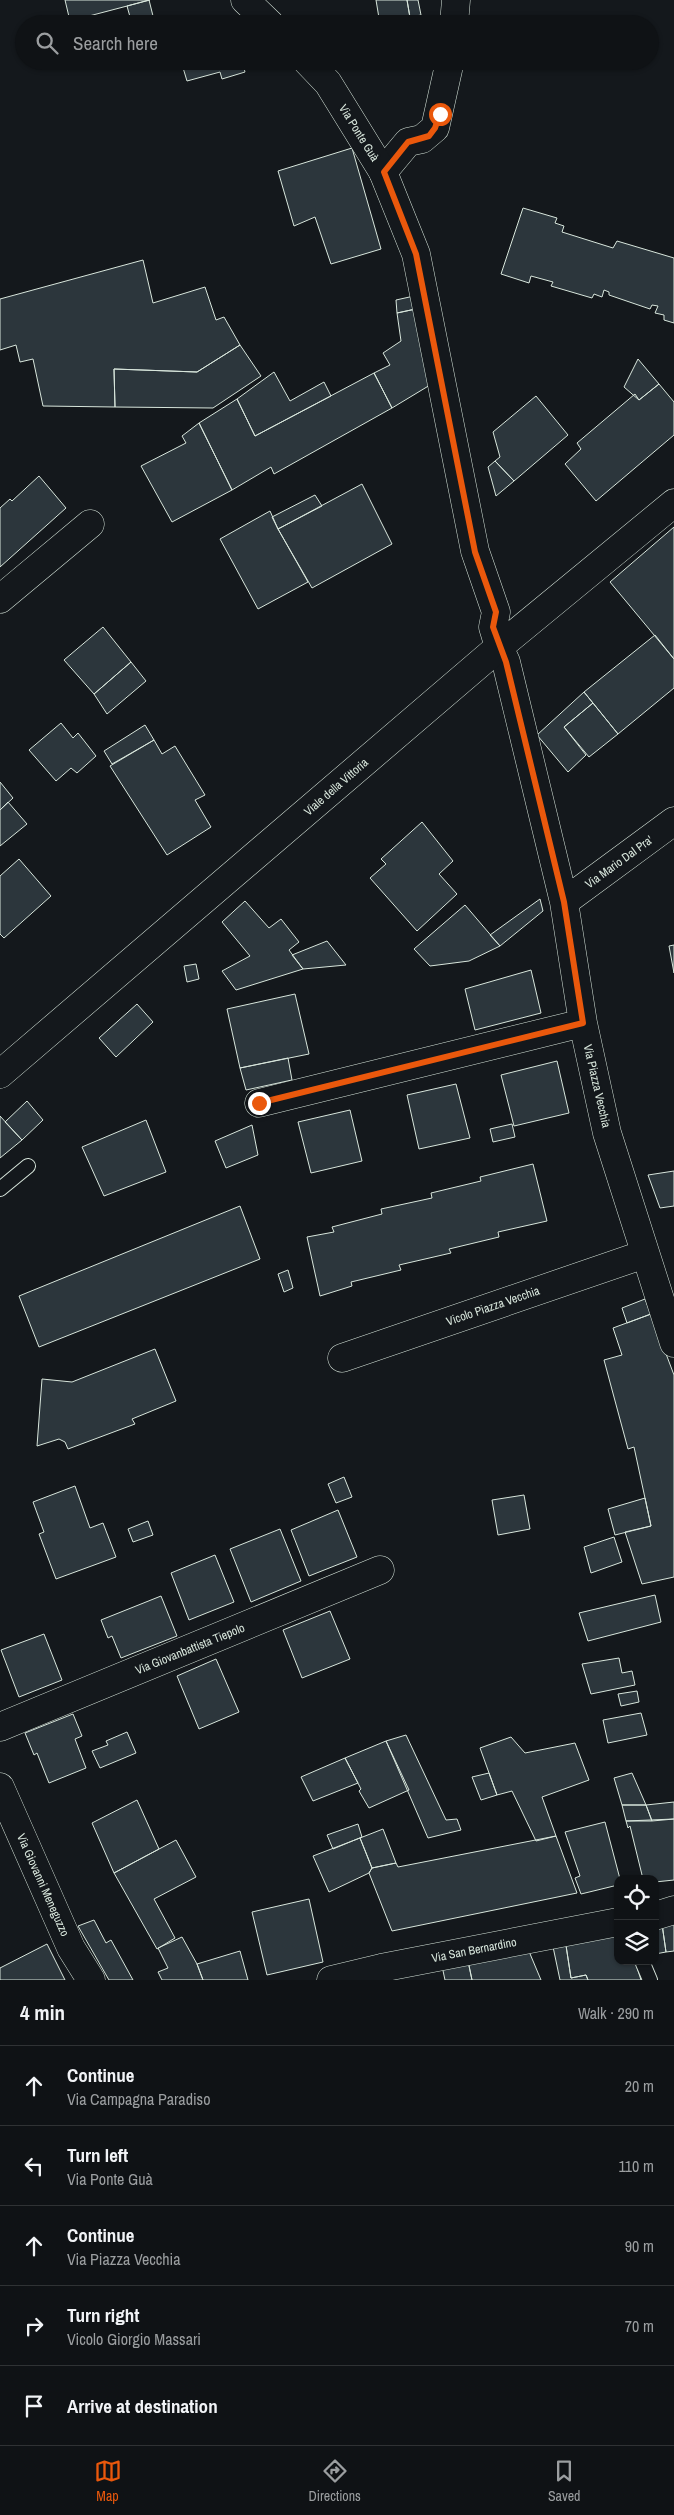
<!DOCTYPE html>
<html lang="en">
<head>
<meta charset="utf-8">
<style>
  body { margin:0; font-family:"Archivo Narrow",sans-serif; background:#181b1e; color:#f1f3f6 }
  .controls { position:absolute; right:15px; bottom:15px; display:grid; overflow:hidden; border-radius:10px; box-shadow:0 1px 4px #0004 }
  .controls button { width:45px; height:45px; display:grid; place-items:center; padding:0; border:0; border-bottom:1px solid #2f3234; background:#0f1215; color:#f1f3f6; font:25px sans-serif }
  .stop { position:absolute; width:15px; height:15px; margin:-11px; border:4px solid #ea580c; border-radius:50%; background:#fff }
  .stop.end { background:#ea580c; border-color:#fff; box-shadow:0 1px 5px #0008 }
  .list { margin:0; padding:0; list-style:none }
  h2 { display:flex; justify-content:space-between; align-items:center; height:65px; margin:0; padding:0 20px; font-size:21px }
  h2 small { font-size:16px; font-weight:400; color:#9b9ea0 }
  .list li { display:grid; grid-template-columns:32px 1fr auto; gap:15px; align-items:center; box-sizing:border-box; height:80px; padding:0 20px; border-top:1px solid #2f3234 }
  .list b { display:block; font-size:19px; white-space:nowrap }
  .list p { margin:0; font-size:16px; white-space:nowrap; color:#9b9ea0 }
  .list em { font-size:16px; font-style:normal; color:#9b9ea0 }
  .icon { flex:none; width:28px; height:28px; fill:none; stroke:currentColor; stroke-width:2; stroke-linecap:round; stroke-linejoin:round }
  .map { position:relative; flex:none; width:674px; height:1980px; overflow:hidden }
  .search { position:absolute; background:#0f1215; box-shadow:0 1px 4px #0004; left:15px; right:15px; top:15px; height:55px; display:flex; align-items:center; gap:12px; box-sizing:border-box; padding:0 18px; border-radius:28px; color:#9b9ea0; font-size:19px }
  .sheet { height:465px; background:#0f1215 }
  nav { display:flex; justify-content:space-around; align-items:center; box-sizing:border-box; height:70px; border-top:1px solid #2f3234; background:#0f1215; font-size:14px; color:#9b9ea0 }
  nav a { display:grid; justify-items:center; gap:2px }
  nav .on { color:#ea580c }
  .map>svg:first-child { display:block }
  .building { fill:#2c363c; stroke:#d8e6dc }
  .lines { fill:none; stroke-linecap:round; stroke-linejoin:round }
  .lane-casing { stroke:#d8e6dc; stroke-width:16 }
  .street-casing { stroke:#d8e6dc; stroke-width:29 }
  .secondary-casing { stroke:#d8e6dc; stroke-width:29 }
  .lane { stroke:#14181c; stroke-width:14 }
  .street { stroke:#14181c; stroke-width:28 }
  .secondary { stroke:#14181c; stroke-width:28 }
  .route { stroke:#ea580c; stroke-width:6 }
  .labels { text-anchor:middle; stroke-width:4; stroke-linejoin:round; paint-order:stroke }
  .street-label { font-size:12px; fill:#d8e6dc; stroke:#14181c }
</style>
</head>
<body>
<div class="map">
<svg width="674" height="1980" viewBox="0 0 674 1980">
  <rect width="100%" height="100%" fill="#14181c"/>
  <path class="building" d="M65,0H150L70,21Z
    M149,0L155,24H132L127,6Z
    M376,0H407L411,24H380Z
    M407,0H418L421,15L410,17Z
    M181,61H242L245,72L222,79L220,72L187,81Z
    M352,148L381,249L331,264L315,217L294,226L278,171Z
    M523,208L557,218L555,223L564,226L562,232L613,248L617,241L674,258V323L664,320V315L655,313L658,306L652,305L650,309L609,295V292L604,290L602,297L594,294L592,298L551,286L553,282L531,276L529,283L501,274Z
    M143,260L153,303L205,287L216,320L224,317L240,345L197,372L114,369L115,407L43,406L33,359L20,362L16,345L0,350V299Z
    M423,294L425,307L397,313L396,300Z
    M425,307L440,379L392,408L374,373L390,365L383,353L401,341L397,313Z
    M240,345L261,376L213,408L115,407L114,369L197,372Z
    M638,359L659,384L639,400L624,387Z
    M274,372L290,401L324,382L331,396L255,436L237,399Z
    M374,373L392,408L274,474L271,467L232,490L199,423L237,399L255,436Z
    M659,384L674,402V435L596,501L565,464L581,449L577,443L635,394L639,400Z
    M536,396L568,435L514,481L495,461L500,457L493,432Z
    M199,423L232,490L172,522L141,466L186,443L182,436Z
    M495,461L514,481L496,496L488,467Z
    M39,476L66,508L0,567V508L10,499L12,501Z
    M362,484L392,544L312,588L278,529Z
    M315,495L322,506L278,529L272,517Z
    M270,511L278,529L308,582L258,609L220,539Z
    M674,527V659L610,582Z
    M103,627L131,662L94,694L64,660Z
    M655,635L674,659V688L618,734L584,692Z
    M131,662L146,681L107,714L94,694Z
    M584,692L593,703L564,727L586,755L568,772L537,735Z
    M593,703L618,734L589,757L564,727Z
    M61,723L73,738L78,733L96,756L77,773L71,768L56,781L29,750Z
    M145,725L154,740L112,764L104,751Z
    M154,740L162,754L175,746L205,795L195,800L211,827L167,855L110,766Z
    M0,782L13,798L0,810Z
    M8,802L27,824L0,846V810Z
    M422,822L453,861L439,874L457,894L417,931L370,878L386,864L381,859Z
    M19,859L51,896L4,938L0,934V876Z
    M540,899L543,911L500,946L490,935Z
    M245,901L269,928L281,919L299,942L289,950L303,969L236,990L222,971L250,956L222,922Z
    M465,905L500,946L469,961L430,966L414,949Z
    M327,941L346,965L303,969L292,955Z
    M674,945V973L669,946Z
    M196,964L199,979L187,982L184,966Z
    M531,970L541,1013L475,1030L465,989Z
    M295,994L309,1054L240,1068L227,1009Z
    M137,1004L153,1022L116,1057L99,1038Z
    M288,1058L292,1080L246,1090L240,1068Z
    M557,1061L569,1113L514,1126L501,1075Z
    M456,1084L470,1138L419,1149L407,1095Z
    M27,1101L43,1120L22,1140L5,1122Z
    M350,1110L362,1161L311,1173L298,1122Z
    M0,1116L22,1140L0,1158Z
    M146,1120L166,1172L104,1196L82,1147Z
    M512,1124L515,1137L493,1142L490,1129Z
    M252,1125L258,1155L226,1168L215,1141Z
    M533,1164L547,1221L498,1232L499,1237L449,1249L451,1253L399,1265L401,1270L351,1282L352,1286L320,1296L307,1237L334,1232L332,1227L382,1214L381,1209L432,1198L431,1193L481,1181L480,1177Z
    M674,1171V1206L660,1208L648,1175Z
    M240,1206L260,1259L39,1347L19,1296Z
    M288,1270L293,1288L284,1292L278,1274Z
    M645,1299L651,1314L627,1323L622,1308Z
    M651,1314L674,1375V1577L642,1584L625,1532L651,1526L634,1447L628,1449L604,1360L622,1355L613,1328Z
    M155,1349L176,1401L132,1419L135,1424L68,1449L65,1442L59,1439L37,1446L42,1379L72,1382Z
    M344,1477L352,1497L336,1503L328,1484Z
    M75,1486L90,1528L103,1523L116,1557L56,1579L39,1534L44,1532L33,1502Z
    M524,1495L530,1529L498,1535L492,1500Z
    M645,1498L651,1526L615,1535L608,1509Z
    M338,1510L357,1557L309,1576L291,1530Z
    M148,1521L153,1535L133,1542L128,1529Z
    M280,1529L301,1581L251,1602L230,1549Z
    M614,1537L622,1562L591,1573L584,1547Z
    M215,1555L234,1602L189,1620L171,1573Z
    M655,1595L661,1622L588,1641L579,1613Z
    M161,1596L177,1636L121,1658L112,1636L108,1638L101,1620Z
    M330,1611L350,1659L302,1678L283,1630Z
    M44,1634L62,1680L19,1697L1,1650Z
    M619,1658L622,1673L632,1671L635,1685L591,1694L582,1664Z
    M216,1659L239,1712L199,1729L177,1676Z
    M637,1691L639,1702L621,1706L618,1694Z
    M641,1713L647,1735L608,1743L603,1720Z
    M73,1714L82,1736L75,1739L86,1768L49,1783L37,1753L34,1755L25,1733Z
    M127,1732L136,1753L100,1768L92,1751L108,1745L106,1741Z
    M406,1735L446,1820L457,1819L461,1830L428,1838L386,1741Z
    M511,1737L525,1753L575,1743L589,1780L542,1797L556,1836L536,1841L512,1791L497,1795L480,1748Z
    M386,1741L409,1790L369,1808L359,1791L361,1789L345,1758Z
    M345,1758L358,1783L313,1801L301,1777Z
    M489,1773L497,1795L481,1800L472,1777Z
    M632,1773L646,1805H622L614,1778Z
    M137,1800L159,1849L114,1873L92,1823Z
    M674,1802V1819L652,1821L646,1805Z
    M622,1805H646L652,1821H626Z
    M674,1819V1880L655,1882V1879H643L630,1826L628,1828L626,1821Z
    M605,1822L620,1879H618V1885L581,1894L575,1878L580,1876L565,1832Z
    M358,1824L362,1837L333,1849L327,1835Z
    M383,1829L396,1863L372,1868L360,1838Z
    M556,1836L577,1893L392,1931L369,1873L372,1868L396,1863L398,1867Z
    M360,1838L372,1868L369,1873L329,1892L313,1856Z
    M176,1840L196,1877L154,1899L175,1938L157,1949L114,1873Z
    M309,1899L323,1962L267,1975L252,1912Z
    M94,1920L106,1943L111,1940L133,1980H109L78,1926Z
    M674,1923V1951L666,1952L662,1924Z
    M662,1924L666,1952L655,1954V1925Z
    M618,1928V1961H635L641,1980H588L586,1975L571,1978L565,1939Z
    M182,1937L197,1964L203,1980H162L158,1972L168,1968L158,1948Z
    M565,1939L571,1978L586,1975L588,1980H560L552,1942Z
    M47,1944L65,1980H0V1968Z
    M528,1949L541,1980H472L468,1961Z
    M240,1951L248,1980H203L197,1964Z
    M468,1961L472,1980H445L442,1966Z"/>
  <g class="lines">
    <defs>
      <path id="lane" d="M0,1189L28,1166
        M642,1961L650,1980"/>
      <path id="street" d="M454,24L456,0
        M383,172L408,142L422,139L435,128L450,61
        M0,599L90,524
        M499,647L506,662L564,902L583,1023L607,1133L674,1343
        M564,902L674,821
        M259,1103L583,1023
        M342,1358L645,1254
        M0,1727L380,1570
        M0,1787L71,1948L91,1980
        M655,1916L674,1910
        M331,1980L381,1968L618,1922"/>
      <path id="secondary" d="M245,0L270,24
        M307,61L328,83L383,172L416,254L475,551L496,612L493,627L499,647
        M0,1074L499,647L674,503"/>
    </defs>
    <use href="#lane" class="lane-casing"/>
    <use href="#street" class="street-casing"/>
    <use href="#secondary" class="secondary-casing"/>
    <use href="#lane" class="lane"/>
    <use href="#street" class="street"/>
    <use href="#secondary" class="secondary"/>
  </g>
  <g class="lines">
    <path class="route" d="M259,1103L583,1023L564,902L506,662L493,627L496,612L475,552L416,254L384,172L408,142L429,136L435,128L440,114"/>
  </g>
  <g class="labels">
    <g class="street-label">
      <text transform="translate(359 133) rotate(58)" y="4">Via Ponte Guà</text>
      <text transform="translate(336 787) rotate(-41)" y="4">Viale della Vittoria</text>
      <text transform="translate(619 862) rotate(-36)" y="4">Via Mario Dal Pra'</text>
      <text transform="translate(597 1086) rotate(77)" y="4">Via Piazza Vecchia</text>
      <text transform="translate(493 1306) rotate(-19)" y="4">Vicolo Piazza Vecchia</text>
      <text transform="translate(190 1649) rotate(-22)" y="4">Via Giovanbattista Tiepolo</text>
      <text transform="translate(43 1885) rotate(66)" y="4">Via Giovanni Meneguzzo</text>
      <text transform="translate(474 1950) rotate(-11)" y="4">Via San Bernardino</text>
    </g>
  </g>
</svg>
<div class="controls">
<button><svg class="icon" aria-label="locate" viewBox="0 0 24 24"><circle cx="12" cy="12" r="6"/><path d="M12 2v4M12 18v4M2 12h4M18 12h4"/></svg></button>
<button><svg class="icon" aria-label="layers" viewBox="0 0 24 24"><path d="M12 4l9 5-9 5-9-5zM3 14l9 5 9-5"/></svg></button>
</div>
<div class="stop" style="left:440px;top:114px"></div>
<div class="stop end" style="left:259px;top:1103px"></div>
<div class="search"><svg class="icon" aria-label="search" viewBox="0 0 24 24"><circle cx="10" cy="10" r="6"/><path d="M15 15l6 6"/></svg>Search here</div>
</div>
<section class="sheet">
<h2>4 min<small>Walk · 290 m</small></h2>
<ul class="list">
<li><svg class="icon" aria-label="ahead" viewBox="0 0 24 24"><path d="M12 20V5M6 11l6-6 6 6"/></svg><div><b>Continue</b><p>Via Campagna Paradiso</p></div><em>20 m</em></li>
<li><svg class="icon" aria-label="left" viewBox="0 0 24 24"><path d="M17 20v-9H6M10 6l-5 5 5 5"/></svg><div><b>Turn left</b><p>Via Ponte Guà</p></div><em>110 m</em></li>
<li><svg class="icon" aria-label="ahead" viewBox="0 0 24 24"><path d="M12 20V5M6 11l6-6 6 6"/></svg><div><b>Continue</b><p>Via Piazza Vecchia</p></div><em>90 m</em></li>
<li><svg class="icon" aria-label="right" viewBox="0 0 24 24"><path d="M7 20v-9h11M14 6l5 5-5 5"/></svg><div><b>Turn right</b><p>Vicolo Giorgio Massari</p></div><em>70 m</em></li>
<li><svg class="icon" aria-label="arrive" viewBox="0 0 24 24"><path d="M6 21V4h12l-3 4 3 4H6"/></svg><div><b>Arrive at destination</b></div></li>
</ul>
</section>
<nav>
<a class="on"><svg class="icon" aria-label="map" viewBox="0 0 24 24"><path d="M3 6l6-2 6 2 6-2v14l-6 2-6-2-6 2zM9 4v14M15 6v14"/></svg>Map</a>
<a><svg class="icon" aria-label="directions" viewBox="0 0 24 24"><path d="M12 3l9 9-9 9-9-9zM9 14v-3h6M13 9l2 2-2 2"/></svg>Directions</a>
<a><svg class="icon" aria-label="saved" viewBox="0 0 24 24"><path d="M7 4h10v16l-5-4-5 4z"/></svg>Saved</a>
</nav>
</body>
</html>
